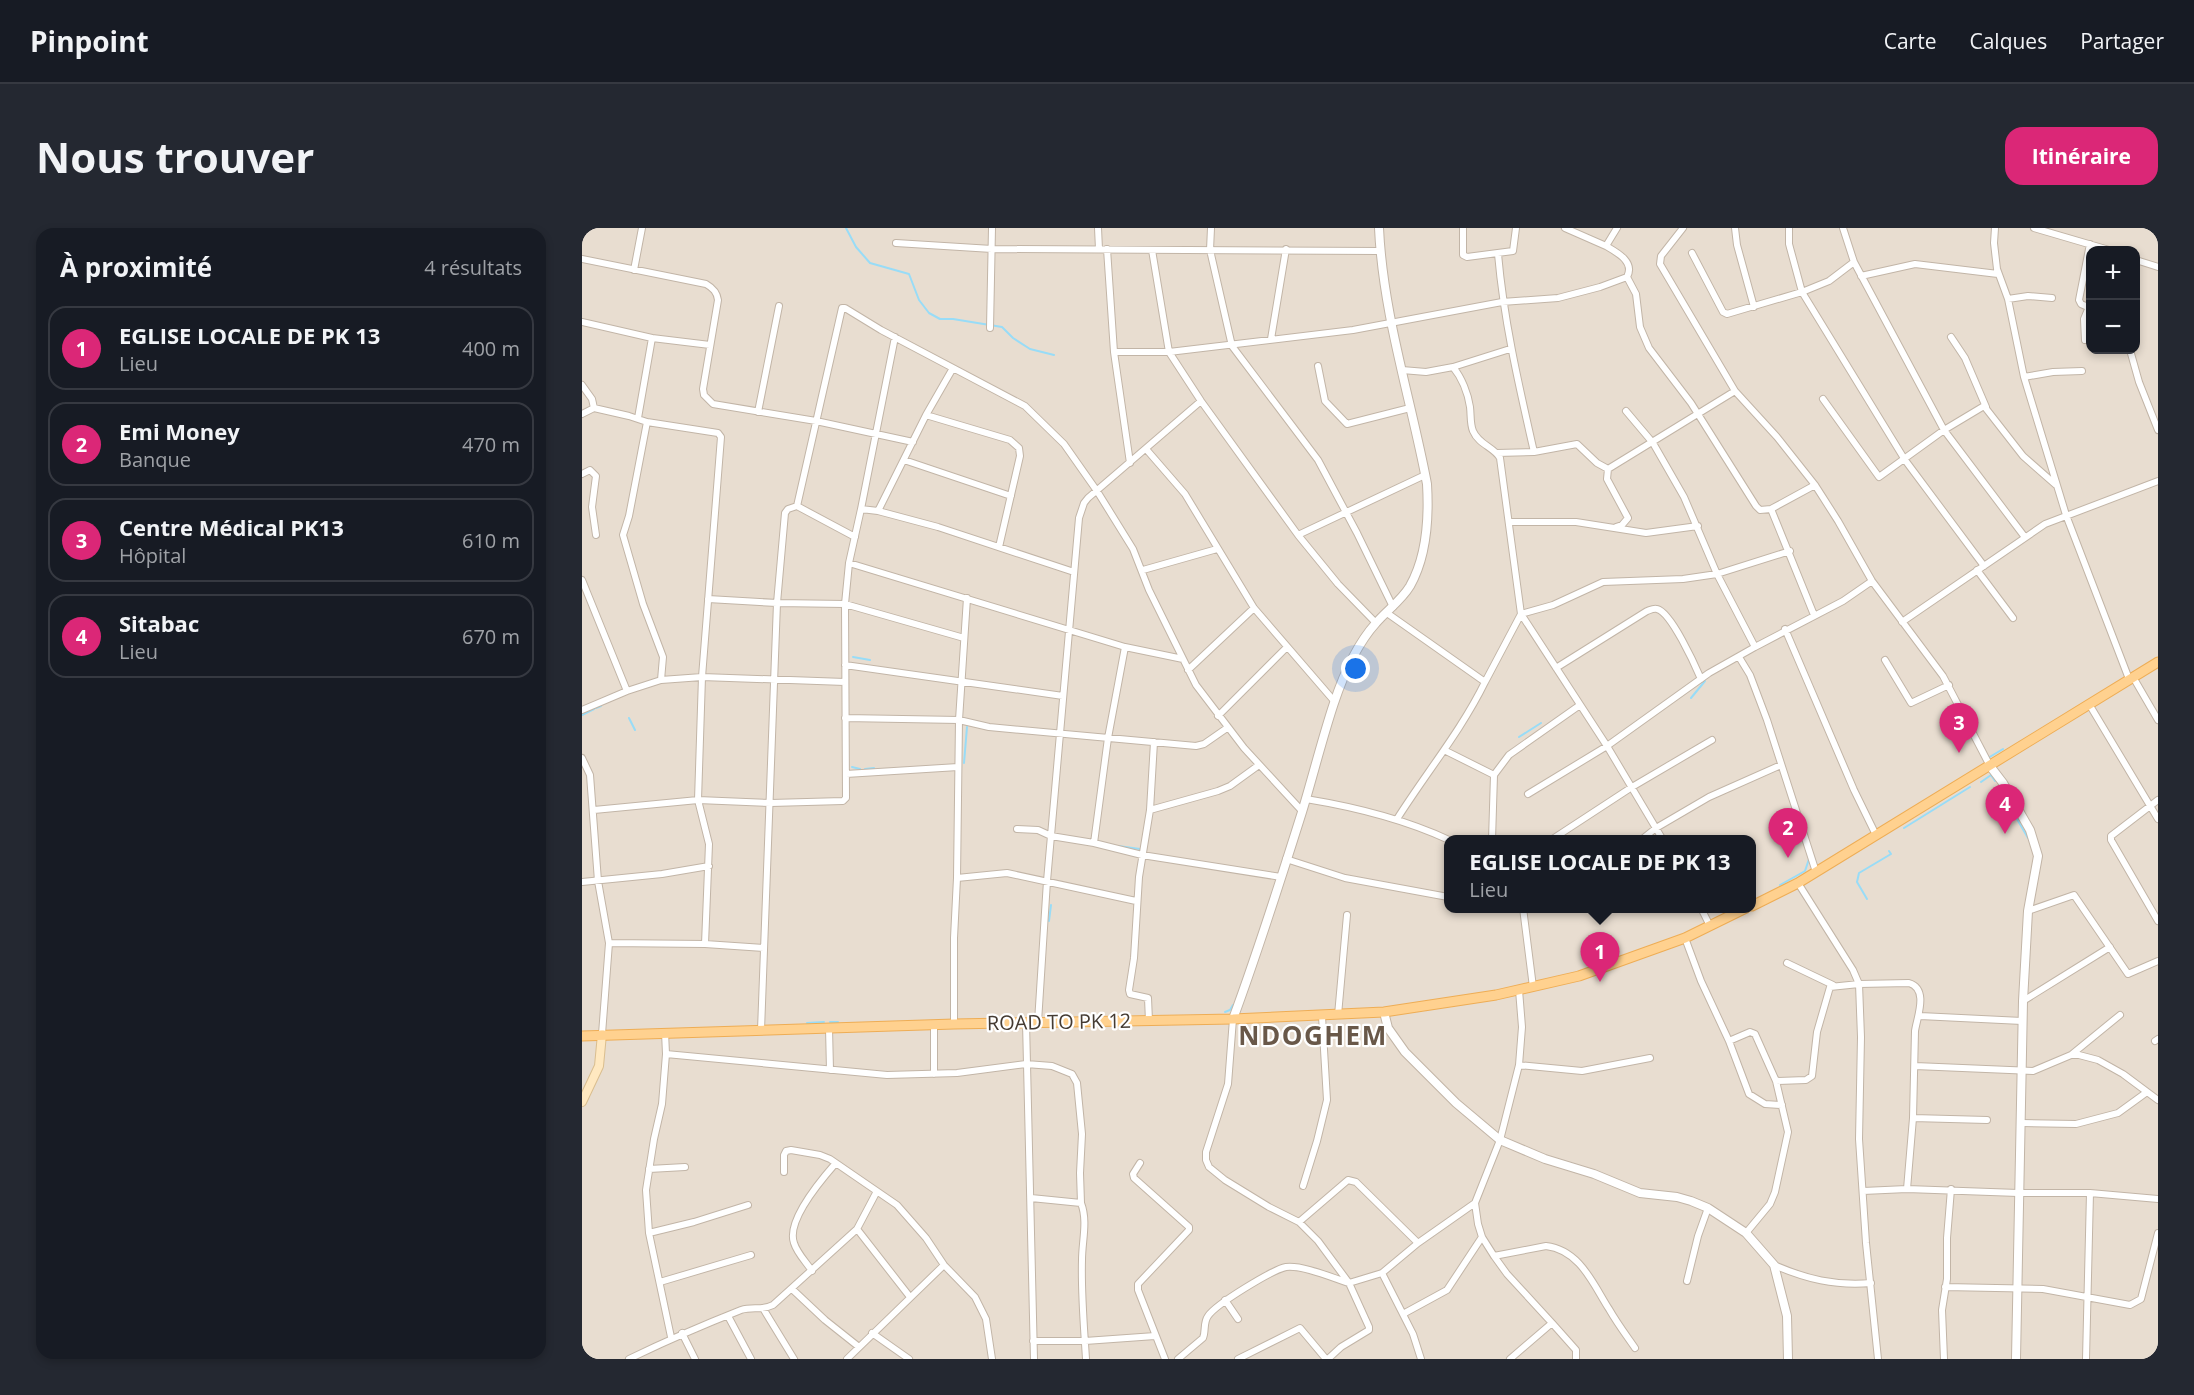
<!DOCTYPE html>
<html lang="fr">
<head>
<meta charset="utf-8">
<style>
  body { margin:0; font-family:"Open Sans",sans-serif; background:#242831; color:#f1f3f6 }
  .controls { position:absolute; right:18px; top:18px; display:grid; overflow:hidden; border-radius:12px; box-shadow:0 3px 9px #0003 }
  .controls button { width:54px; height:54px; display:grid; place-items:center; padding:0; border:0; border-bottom:2px solid #363941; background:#171b24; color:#f1f3f6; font:30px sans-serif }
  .you { position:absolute; left:774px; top:441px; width:21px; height:21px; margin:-15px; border:4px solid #fff; border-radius:50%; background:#1a73e8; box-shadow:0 0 0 9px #1a73e833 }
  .badge { display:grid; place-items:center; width:39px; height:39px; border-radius:50%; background:#db2777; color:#fff; font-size:20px; font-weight:700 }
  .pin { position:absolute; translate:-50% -50px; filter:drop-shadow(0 2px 3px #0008) }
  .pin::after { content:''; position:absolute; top:32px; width:21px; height:18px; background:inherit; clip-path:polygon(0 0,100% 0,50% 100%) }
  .popup { position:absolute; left:862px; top:607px; width:312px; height:78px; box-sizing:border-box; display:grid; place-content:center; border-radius:12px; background:#171b24; filter:drop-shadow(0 2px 4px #0005); font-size:20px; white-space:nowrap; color:#9ea1a6 }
  .popup b { font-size:22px; color:#f1f3f6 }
  .popup::after { content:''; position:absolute; left:50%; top:100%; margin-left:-12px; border:12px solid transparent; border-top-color:#171b24 }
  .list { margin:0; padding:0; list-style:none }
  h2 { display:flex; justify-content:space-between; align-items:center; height:78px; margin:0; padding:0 24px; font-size:26px }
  h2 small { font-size:20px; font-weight:400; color:#9ea1a6 }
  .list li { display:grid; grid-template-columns:39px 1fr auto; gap:18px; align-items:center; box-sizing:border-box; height:84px; margin:0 12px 12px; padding:0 12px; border:2px solid #363941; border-radius:18px }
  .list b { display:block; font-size:22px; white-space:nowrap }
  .list p { margin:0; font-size:20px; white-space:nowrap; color:#9ea1a6 }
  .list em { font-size:20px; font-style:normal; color:#9ea1a6 }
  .map { position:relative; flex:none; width:1576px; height:1131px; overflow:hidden; border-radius:18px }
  header { display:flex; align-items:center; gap:36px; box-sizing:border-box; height:84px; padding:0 30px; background:#171b24; border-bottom:2px solid #363941 }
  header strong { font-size:28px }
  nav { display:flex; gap:33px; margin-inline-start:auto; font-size:21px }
  .intro { display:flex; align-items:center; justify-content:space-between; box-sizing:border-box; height:144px; padding:0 36px }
  h1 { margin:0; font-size:42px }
  .button { padding:15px 27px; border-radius:18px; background:#db2777; color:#fff; font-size:21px; font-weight:700 }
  main { display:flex; gap:36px; padding:0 36px }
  aside { flex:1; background:#171b24; border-radius:18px; box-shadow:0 3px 9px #0003 }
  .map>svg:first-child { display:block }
  .residential { fill:#e8ddd0; fill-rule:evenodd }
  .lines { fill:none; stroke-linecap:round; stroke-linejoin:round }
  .stream { stroke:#98dcf7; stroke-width:2 }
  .minor-casing { stroke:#c2b5a7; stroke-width:8 }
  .tertiary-casing { stroke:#c2b5a7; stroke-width:10 }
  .secondary-casing { stroke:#dabe8f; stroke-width:10 }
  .primary-casing { stroke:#eead55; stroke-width:11 }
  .minor { stroke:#fff; stroke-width:6 }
  .tertiary { stroke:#fff; stroke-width:8 }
  .secondary { stroke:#ffe8c0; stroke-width:8 }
  .primary { stroke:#ffd18f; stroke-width:9 }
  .labels { text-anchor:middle; stroke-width:4.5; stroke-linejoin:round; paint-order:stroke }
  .street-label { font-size:20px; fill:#453b32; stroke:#fff }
  .district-label { font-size:26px; font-weight:bold; letter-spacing:1.5px; fill:#695849; stroke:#fff }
</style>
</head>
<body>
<header>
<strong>Pinpoint</strong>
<nav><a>Carte</a><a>Calques</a><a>Partager</a></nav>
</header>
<div class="intro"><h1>Nous trouver</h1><a class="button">Itinéraire</a></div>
<main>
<aside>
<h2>À proximité<small>4 résultats</small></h2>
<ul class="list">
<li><span class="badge">1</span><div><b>EGLISE LOCALE DE PK 13</b><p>Lieu</p></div><em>400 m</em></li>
<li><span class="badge">2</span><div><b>Emi Money</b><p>Banque</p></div><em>470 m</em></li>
<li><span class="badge">3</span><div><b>Centre Médical PK13</b><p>Hôpital</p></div><em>610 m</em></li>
<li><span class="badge">4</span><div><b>Sitabac</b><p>Lieu</p></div><em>670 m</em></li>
</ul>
</aside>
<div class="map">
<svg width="1576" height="1131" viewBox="0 0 1576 1131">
  <rect width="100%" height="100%" fill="#f3ece2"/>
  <path class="residential" d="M0,0H1576V1131H0ZM1508,22H1554V122H1508ZM866,612H1170V680H866Z"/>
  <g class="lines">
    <path class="stream" d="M264,0L274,19L288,35L327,46L337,72L347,85L358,91H371L420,99L431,110L448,121L472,127
      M271,429L288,432
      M1109,470L1123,453
      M14,480L19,478
      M0,487L12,481
      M47,490L53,502
      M937,509L959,495
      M1406,530L1421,521
      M382,535L385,499
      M270,539L278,541
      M283,541L292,540
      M1399,554L1409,547L1413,553
      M1417,560L1446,610
      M1322,600L1388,559
      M536,618L558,621
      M1198,657L1223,643L1227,631
      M1285,671L1275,654L1277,645L1309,626L1307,623
      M467,693L469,677
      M643,784L648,782L651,777
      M248,794H256
      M225,795L242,794"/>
    <defs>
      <path id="minor" d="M516,0L517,21
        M629,0L628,22L650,118L736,232L775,305L811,379
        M881,0V27L885,29L931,23L934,0
        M983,0L1024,18L1035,0
        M1101,0L1079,28L1078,36L1153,163L1195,209L1233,257L1256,293L1290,353L1361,448L1408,538
        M1153,0L1155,17L1172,79
        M1207,0V16L1220,64L1323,232L1402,338
        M1261,0L1272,34L1362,202L1442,308
        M1413,0L1412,15L1415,41L1426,71L1442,149L1484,287L1547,451
        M1452,0L1527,22
        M314,15L410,21L798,23
        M1508,16L1497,72L1499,76L1508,80
        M525,21L532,124L548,235
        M570,22L587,124L619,173L716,307L756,356L794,395
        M1110,25L1141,84L1145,86L1220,64L1247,53L1272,34
        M916,26C922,94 937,158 952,224
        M0,31L124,56C131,60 135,64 136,72L121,161L122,167L131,176L234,193L331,214
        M1554,32L1576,39
        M52,42L60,0
        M1279,48L1333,36L1416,46
        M1045,49L1054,66L1058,99L1067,120L1109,175L1174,278L1178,282L1189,281L1233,257
        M1426,71L1446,68L1470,70
        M0,94L70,110L56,190
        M408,100L410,0
        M1369,109L1383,130L1404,179
        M70,110L128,117
        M689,111L704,21
        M1503,112L1502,91L1507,79
        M1548,122L1557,154L1576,202
        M532,124H587L771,102L920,74L976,70L1018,59L1045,49C1053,34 1036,25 1024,18
        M736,138L743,173L765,196L828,180
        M871,139L928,121
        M820,142L844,144L871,139C880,150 886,166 888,179C889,187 888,196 891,203C897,217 912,219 918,230L939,386L1025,518L1081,612
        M1442,149L1471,144L1500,143
        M0,157L10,171L12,180
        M1241,171L1297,249L1362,202L1402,178L1441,228L1474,257
        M1044,183L1071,215L1102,269L1135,346L1173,419L1261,373L1290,353
        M176,184L197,78
        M0,186L12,180L47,188L65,194L136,205L139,209L120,449L116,572L12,582
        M344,187L428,212L437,220L438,228L417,319
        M65,194L47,288L41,307L61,376L81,429L79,452
        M564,221L603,266L672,380L753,474
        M915,225L952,224L995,216L1015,235L1026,241
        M322,232L429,268
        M1026,241L1153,163
        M1026,241L1025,251L1046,290L1040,297L1034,299
        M0,246L8,242L14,248L10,279L14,307
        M215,278L273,309
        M279,281L313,109
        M1189,281L1232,387
        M296,283L356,299L492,344
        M927,294H994L1064,305L1116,298
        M716,307L843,247
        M267,335L543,419L526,510L512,615
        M561,342L635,321
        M1395,342L1431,390
        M0,352L45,463
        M385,370L377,492L375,650L425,645L554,673
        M126,371L195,375L263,376L382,410
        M805,385L903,454C879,503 844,545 815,591
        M1320,394L1463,296L1576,253
        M1203,401L1272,562L1294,607
        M543,419L601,431
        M1157,429L1168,447L1185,492L1234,644
        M1303,432L1329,475L1367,457
        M263,437L481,468
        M974,440L1065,383C1068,382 1072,380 1075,381C1089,384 1113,437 1119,451
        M606,442L672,380
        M1551,449L1576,492
        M903,454L939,386L971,377L1021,354L1101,351L1135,346L1208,323
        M1507,476L1576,591
        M0,482L45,463L79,452L120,449L263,454
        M636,488L705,419
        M263,490L377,492L407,499L614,518L622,516L645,500
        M862,522L912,547L927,527L998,477
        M0,530L8,547L16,653L27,715L20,806
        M264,546L376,539
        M946,566L1025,518L1127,445L1173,419
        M724,571C773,579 822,591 867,612
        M1576,572L1529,608V612L1576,693
        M568,582L636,563L648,558L677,537
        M435,601L456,602L469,608L512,615L560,627L699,649
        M910,612L912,547
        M969,612L1050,559L1130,512
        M1059,612L1074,600L1127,569L1199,537
        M704,631L763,650L866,669
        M0,654L80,646L127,638
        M1216,655L1271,742L1277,756L1279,809L1277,911L1284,1015L1296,1131
        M941,680L951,759
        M1119,680L1128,698
        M1446,683L1492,667L1546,746L1576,733
        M1103,710L1119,753L1147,813L1167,866L1183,876L1200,877
        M27,715L123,716L182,720
        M123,716L127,616L116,572L189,575L261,573L264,570L263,376L267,335L279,281L296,283L344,187L371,140
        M1205,735L1251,757
        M1441,773L1528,719
        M756,787L765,687
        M1338,788L1440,793
        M651,791L646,856L624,924V932L627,939L643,952L687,979L717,994L766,952L774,954L836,1015
        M567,793L566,770L548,766L547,762L552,730L557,649L568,582L572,514
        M444,794L452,1131
        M456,794L465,653L497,290L502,275L506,270L619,173
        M372,796V710L375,650
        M352,797V846
        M247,800L248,842
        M179,802L195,375L203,285L206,281L215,278L260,80H263L299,102L443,178L482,216L515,263L551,321L567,362L614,457L662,520L720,583
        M83,804L84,826L305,847L375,845L444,836L470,838L490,846L495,855L500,906L498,945L499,975
        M1147,813L1168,804L1173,806L1194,853L1206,904L1193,964L1188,976L1164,1005
        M1573,813L1576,811
        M84,826L80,876L72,911L64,962L67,1005L89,1109
        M1489,827L1538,787
        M937,837L1000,843L1068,830
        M1333,838L1451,843L1489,827H1497L1516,832L1541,846L1576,872
        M1194,853L1224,852L1230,848L1235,804L1248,759L1277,756L1327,755C1347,761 1335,789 1333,803L1331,890L1325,961
        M1331,890L1405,892
        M1439,895L1494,896L1536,885L1565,864
        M558,935L551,946L552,950L607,999V1002L556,1056V1062L583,1131
        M67,941L103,939
        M202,944V927L204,923L209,922L238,927L248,931L315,977L344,1010L362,1037L393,1069L404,1091L410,1131
        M721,958L735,913L745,872L740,788
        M1281,963L1325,961L1436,965H1508L1576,971
        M449,970L499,975C506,993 500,1013 500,1032C499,1065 502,1098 504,1131
        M275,1001L328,1069
        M67,1005L112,994L166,977
        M912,1028L964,1018C998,1022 1011,1056 1027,1081C1035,1095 1044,1107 1053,1120
        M1192,1037C1224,1051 1253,1058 1289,1055
        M230,1043C224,1034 215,1025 212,1015C204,993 239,952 253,936
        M800,1045L831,1106L839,1131
        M1105,1053L1116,1008L1126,980
        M78,1054L169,1027
        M1363,1059L1461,1061L1548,1077L1559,1071L1576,1005
        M210,1061L243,1092L277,1119
        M643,1072L656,1091
        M182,1082L212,1131
        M821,1086L865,1062L900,1009
        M146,1088L169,1131
        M970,1095L994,1122V1131
        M100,1105L113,1131
        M290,1105L327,1131
        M451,1113H503L573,1108
        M47,1131C84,1113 121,1097 159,1082C171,1078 179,1083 191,1077L275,1001L294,965
        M265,1131L362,1037
        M596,1131L621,1110C624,1103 621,1095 626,1088C634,1076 690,1042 704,1039C721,1037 751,1050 767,1055L736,1013L717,994
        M656,1131L718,1100L744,1131
        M746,1131L759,1119L787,1102V1099L767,1055L800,1045L836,1015L893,975
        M928,1131L970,1095L925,1046L912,1028L900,1009L896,996L893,975L918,912L937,837L940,799L937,762
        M1362,1131L1360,1082L1365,1051V1010L1369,961
        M1504,1131L1508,965"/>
      <path id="tertiary" d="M1408,538L1421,555L1448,602L1456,628L1446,683L1441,773L1434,1131
        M802,784L806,800L823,824L874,875L918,912L963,931L1012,946L1058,965L1095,969L1109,973L1126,980L1164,1005L1192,1037L1205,1088L1206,1131
        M651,791C676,723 698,654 720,584C731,548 740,511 752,475C761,448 775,416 794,395C805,382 819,373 828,358C845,328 847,289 845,256C829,171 801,87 797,0"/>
      <path id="secondary" d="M0,874L17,838L20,806"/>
      <path id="primary" d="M1170,678L1216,655L1576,434
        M0,808L372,796L651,791L802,784L914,767L997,748L1103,710L1164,680"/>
    </defs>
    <use href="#minor" class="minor-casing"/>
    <use href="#tertiary" class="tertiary-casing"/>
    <use href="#secondary" class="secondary-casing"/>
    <use href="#primary" class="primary-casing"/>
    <use href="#minor" class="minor"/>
    <use href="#tertiary" class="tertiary"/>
    <use href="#secondary" class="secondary"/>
    <use href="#primary" class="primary"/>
  </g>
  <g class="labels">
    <g class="street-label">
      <text transform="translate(477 794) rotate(-1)" y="7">ROAD TO PK 12</text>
    </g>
    <g class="district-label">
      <text x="731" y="817">NDOGHEM</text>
    </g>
  </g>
</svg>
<div class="controls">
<button>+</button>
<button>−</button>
</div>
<div class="you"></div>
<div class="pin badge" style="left:1018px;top:754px">1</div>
<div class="popup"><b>EGLISE LOCALE DE PK 13</b>Lieu</div>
<div class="pin badge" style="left:1206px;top:630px">2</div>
<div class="pin badge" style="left:1377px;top:525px">3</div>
<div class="pin badge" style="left:1423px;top:606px">4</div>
</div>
</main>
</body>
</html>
